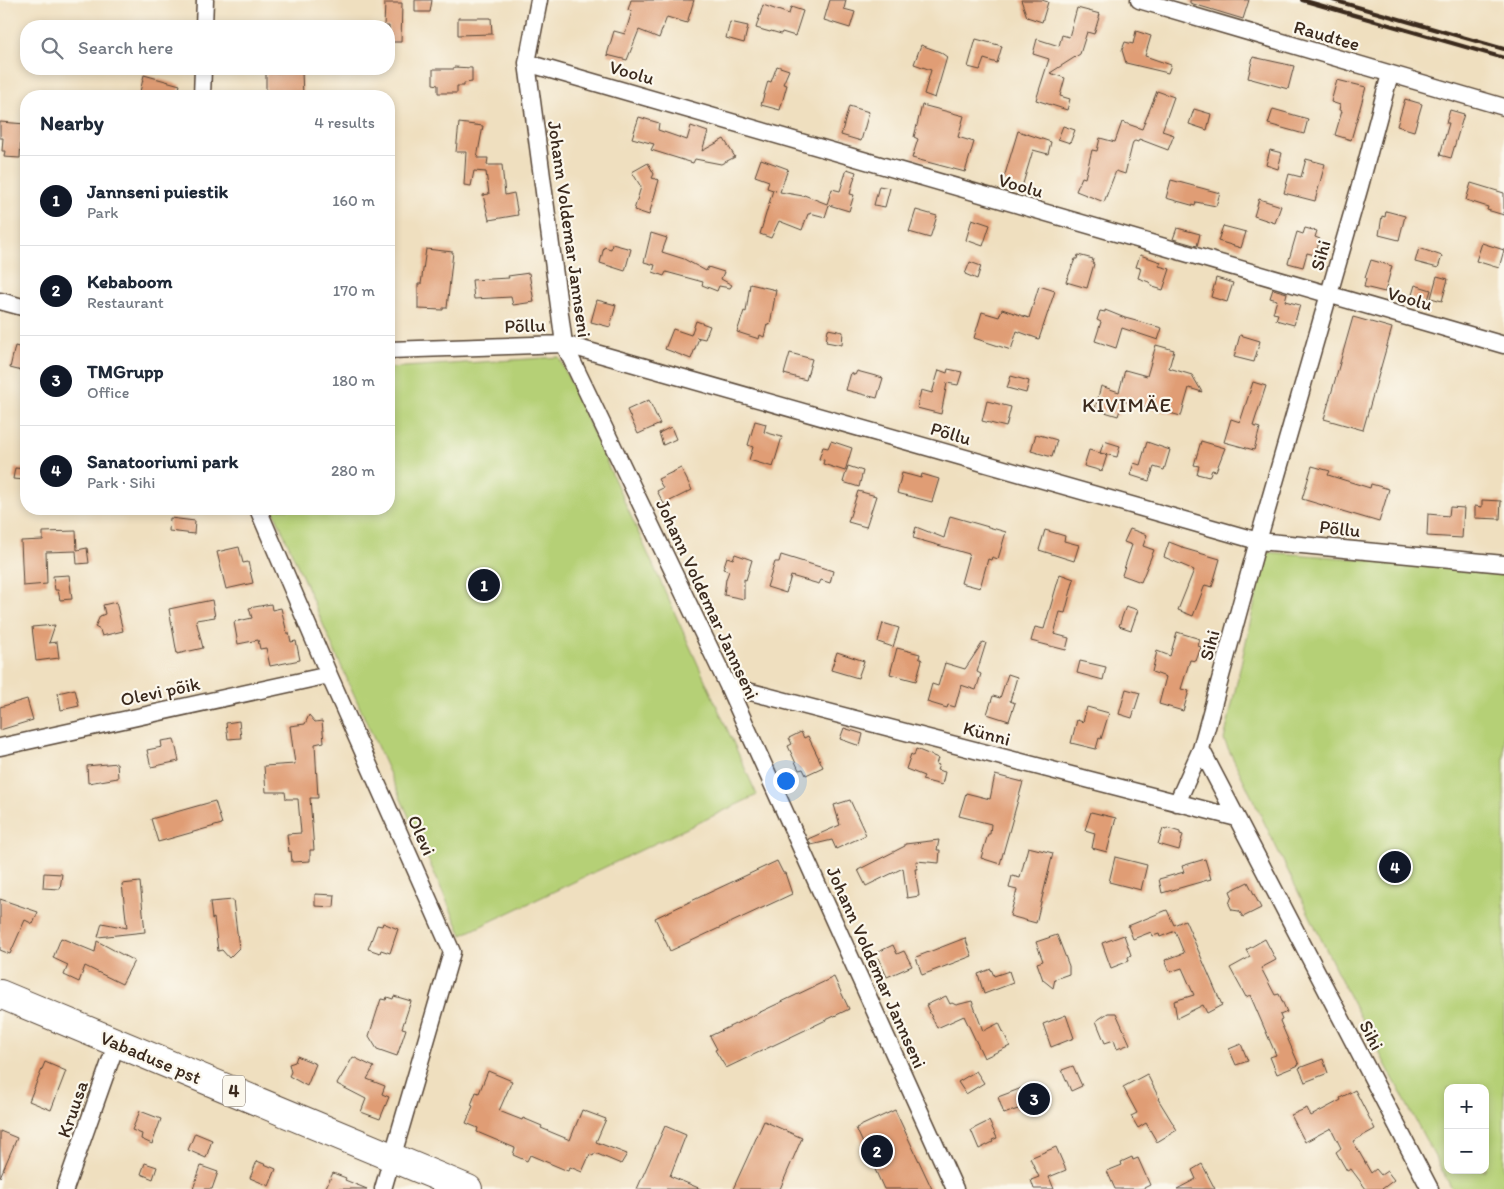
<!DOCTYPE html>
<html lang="en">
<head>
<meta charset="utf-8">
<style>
  body { margin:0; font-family:Itim,sans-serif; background:#f6f6f7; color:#1f2937 }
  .controls { position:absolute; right:15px; bottom:15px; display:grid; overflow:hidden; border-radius:10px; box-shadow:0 2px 8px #0003 }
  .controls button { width:45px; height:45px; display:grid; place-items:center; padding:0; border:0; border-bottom:1px solid #e0e1e3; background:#fff; color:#1f2937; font:25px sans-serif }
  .you { position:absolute; left:785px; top:780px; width:18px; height:18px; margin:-12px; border:4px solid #fff; border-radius:50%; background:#1a73e8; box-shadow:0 0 0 8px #1a73e833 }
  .badge { display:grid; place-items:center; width:32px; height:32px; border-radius:50%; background:#111827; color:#fff; font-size:16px; font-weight:700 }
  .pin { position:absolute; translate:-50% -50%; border:2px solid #fff; box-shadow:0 1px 5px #0006 }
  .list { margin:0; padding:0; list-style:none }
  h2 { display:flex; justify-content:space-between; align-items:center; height:65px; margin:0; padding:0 20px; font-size:21px }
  h2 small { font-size:16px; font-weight:400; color:#747a83 }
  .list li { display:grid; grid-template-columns:32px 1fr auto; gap:15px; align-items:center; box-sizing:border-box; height:90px; padding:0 20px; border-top:1px solid #e0e1e3 }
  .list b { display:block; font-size:19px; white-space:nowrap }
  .list p { margin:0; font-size:16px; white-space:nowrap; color:#747a83 }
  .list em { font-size:16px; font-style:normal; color:#747a83 }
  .icon { flex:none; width:28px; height:28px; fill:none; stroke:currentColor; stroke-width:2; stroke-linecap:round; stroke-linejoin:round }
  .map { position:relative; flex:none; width:1504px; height:1189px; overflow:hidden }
  .search { position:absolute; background:#fff; box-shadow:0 2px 8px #0003; left:20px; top:20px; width:375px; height:55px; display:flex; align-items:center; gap:12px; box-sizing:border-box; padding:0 18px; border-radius:20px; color:#747a83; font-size:19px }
  .panel { position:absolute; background:#fff; box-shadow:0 2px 8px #0003; left:20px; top:90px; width:375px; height:425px; border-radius:20px }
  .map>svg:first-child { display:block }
  .green { fill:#b5d076; stroke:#787d4a; fill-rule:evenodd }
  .building { fill:#e09d75 }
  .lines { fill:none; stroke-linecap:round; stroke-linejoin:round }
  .minor-casing { stroke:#564536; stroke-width:19 }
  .trunk-casing { stroke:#564536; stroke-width:30 }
  .minor { stroke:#fff; stroke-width:16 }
  .trunk { stroke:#fff; stroke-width:28 }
  .rail { stroke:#3b2a1e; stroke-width:4 }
  .labels { text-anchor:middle; stroke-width:4.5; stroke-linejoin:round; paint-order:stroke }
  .shield { fill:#fbf7ec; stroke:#75685c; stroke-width:1 }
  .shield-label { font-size:18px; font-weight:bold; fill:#3b2a1e }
  .street-label { font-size:19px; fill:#3b2a1e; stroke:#fbf7ec }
  .quarter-label { font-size:21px; letter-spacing:1px; fill:#3b2a1e; stroke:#fbf7ec }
</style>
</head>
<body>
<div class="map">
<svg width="1504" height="1189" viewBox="0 0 1504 1189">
  <rect width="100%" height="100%" fill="#fbf7ec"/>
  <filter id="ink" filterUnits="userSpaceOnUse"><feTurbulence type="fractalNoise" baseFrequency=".02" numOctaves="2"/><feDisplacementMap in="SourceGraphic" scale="10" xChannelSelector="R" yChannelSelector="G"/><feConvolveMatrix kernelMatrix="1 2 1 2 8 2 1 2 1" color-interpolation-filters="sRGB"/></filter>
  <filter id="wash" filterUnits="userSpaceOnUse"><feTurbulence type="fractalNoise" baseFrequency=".0096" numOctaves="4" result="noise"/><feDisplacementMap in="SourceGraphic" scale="20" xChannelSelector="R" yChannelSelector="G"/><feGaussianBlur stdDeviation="1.12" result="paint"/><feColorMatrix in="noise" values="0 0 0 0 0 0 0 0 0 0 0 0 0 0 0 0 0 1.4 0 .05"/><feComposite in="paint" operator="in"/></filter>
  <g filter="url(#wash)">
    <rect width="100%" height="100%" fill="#efdfbf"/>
    <path class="green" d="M559,357L757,795L462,935L339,661L273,509H389V368Z
      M1266,552L1504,570V1189H1453L1451,1187L1348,994L1224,740ZM1448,1088H1485V1170H1448Z"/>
    <g id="blocks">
      <path class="building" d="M415,0H432L430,12H415Z
        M631,0H694L687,23L667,17L659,38L639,30L627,60L607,55L614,31L625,34L632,11L628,10Z
        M830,0H846L844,9L855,12L850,28L824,20Z
        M1021,0H1042L1048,2L1042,22L1027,17Z
        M1190,0H1249L1243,19L1190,3Z
        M385,3H402L401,42H389V26H384Z
        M763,5L789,14L791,7L803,11L795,36L782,32L781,34L771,31L770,32L756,28Z
        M1077,8L1100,14L1094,34L1087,32L1080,54L1050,73L1065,78L1060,96L1070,99L1067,110L1036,100L1049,59L1033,54L1037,39L1059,46L1062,35L1069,37Z
        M458,18H491L492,34L458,35Z
        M730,22L748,26L744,43L726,38Z
        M1136,31L1151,36L1145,56L1171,65L1168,73L1126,63L1122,50L1125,42L1133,44Z
        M976,39L1002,46L997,63L984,59L980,70L968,67Z
        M921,45L940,52L947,57L935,98L924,94L931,70L914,64Z
        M1253,57L1294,66L1288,89L1248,78Z
        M777,66L789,70L783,84L787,85L780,110L761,105L768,81L771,82Z
        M454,67L472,68V82L464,83V86H457V93H438V85L433,84V69H454Z
        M302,72L303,96H289V93H266V73Z
        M144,75L180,85L177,96H139Z
        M1337,80L1366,87L1351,140L1335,135L1342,111L1339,110L1340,105L1331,102Z
        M1157,91L1174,97L1162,131L1174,135L1168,150L1139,139L1138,142L1135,141L1133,142L1125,174L1116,171L1104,202L1076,191L1082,177L1085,178L1092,150L1097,151L1100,138L1115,142L1122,122L1142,129Z
        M1405,99L1422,104L1414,131L1397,126Z
        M922,105L964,116L958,137L974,142L965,172L912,158L918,139L914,137Z
        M849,106L869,112L861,141L841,135Z
        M1194,109L1211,114L1207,130L1189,124Z
        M1273,109L1308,119L1304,134L1268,124Z
        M1450,110L1464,114L1451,158L1440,155L1449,123H1446Z
        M639,117L659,123L658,130L687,140L691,126L708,132L702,151L724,139L735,157L721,164L695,159L693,163L651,150L654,144L632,138Z
        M0,122L26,124V136H21L20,158L4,157L5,151H2L3,138H0Z
        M459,123L483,126L477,158H488L487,165H502L505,195L514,193L518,215L489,220L483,195L489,194L486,172L474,171L471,186L464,185L466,152H456Z
        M1063,126L1075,130L1070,143L1058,139Z
        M1018,131L1051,142L1048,154L1033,150L1022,187L1003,181Z
        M1270,150L1282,153L1278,169L1266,165Z
        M761,159L788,169L780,192L803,196L804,195L827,204L832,189L840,191L847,169L856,172L850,194L854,195L849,211L829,205L825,217L810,213V214H808L802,230L779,221L771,238L760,234L773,190L776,191L767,188L769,181L755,176Z
        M1306,159L1325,164L1315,201L1284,193L1289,174L1301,177Z
        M648,163L654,174L652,178L659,180L649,215L634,210L641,187L632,172Z
        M1171,180L1220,193L1216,206L1196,202L1195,206L1166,198Z
        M1471,183L1504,193V215L1487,210L1488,207L1466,200Z
        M879,186L890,188L885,207L874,205Z
        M1259,199L1281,206L1275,223L1254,216Z
        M916,210L937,216L930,238L909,232Z
        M1386,211L1405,216L1399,240L1379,235L1382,216L1385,217Z
        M972,219L990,225L983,246L966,240Z
        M1223,226L1246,232L1241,248L1218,241Z
        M1177,228L1200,234L1197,246L1173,239Z
        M1305,228L1317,231L1315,237L1320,239L1315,255L1307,253L1303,267L1288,263L1297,232L1303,234Z
        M651,233L667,238L662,252L684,259L706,271L708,267L724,272L721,279L732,285L730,288L719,286L717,291L702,285L703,282L666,272L664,276L653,272L655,265L644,262Z
        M1482,243L1504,250L1499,268L1476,261Z
        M612,244L631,249L625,271L600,263L604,247L611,249Z
        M1419,248L1442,256L1438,268L1415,262Z
        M426,249L453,252L447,308H443V310L418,309V284H421Z
        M1078,255L1093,259L1092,263L1094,264L1087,288L1066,282L1075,259H1077Z
        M1140,255L1161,262L1159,266L1170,269L1163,290L1153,287L1149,282L1138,278L1141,268L1136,267Z
        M1371,260L1392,266L1385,292L1364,287L1366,278H1365Z
        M970,262L981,266L977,279L965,274Z
        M529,273L534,302L513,305L511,297L474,299L472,280L509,278L508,276Z
        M1437,276L1448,279L1442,301L1431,298Z
        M1216,278L1233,283L1227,302L1211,297Z
        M750,284L776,290L770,325L767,324L764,337L760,335L759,339L737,332L744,311L746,312Z
        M1415,285L1431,290L1427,303L1411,298Z
        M1039,286L1055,291L1039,339L1017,331L1011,350L974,338L982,312L999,317L1002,309L1029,318Z
        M1273,289L1287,293L1285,301L1300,305L1294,325L1276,320L1278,314L1273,313L1277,300L1270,298Z
        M597,300L616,305L610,327L591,322Z
        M1105,310L1125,318L1162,328L1158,340L1122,328L1116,348L1095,341L1101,322L1097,320L1100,311L1105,312Z
        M1353,317L1392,328L1363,430L1324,419Z
        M696,321L710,326L705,339L696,337L699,338L691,359L665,349L673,329L691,335Z
        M828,329L843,332L842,345L826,342Z
        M1240,335L1260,341L1254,362L1234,357Z
        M1156,345L1174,350L1169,368L1192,375L1202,392L1189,388L1181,416L1123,401L1118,416L1095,409L1101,386L1119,392L1125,370L1147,376Z
        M15,346L26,349V372L10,368Z
        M790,353L812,359L806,380L784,374Z
        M948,369L962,372L958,385L947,383L941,414L917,408L921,390L932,393L939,370L947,373Z
        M857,371L883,378L877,398L846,390L851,373L855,375Z
        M1011,376L1029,381L1026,393L1007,388Z
        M1253,382L1266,386L1253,426L1260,428L1254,450L1224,442L1231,419L1240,422Z
        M649,400L660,424L638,434L627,410Z
        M987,401L1011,407L1006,427L982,421Z
        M755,421L766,424L764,432L782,437L773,467L749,460L753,447L748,445Z
        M671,427L676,439L663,445L659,433Z
        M1036,434L1057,440L1052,457L1031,451Z
        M831,441L852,448L845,471L823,464L824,460L819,459L823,447L828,448Z
        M1104,441L1120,446L1117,457L1100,453Z
        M1201,441L1225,448L1216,471L1212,470L1209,477L1197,474L1199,466L1194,465Z
        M1147,442L1170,450L1164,470L1154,467L1149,481L1130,475L1134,463L1140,465Z
        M1089,450L1107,455L1102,471L1084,466Z
        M848,466L863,471L859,487L843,482Z
        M1312,466L1330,471L1328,475L1370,488L1371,484L1389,489L1379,522L1302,499Z
        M15,468L26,469V480L13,479Z
        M681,468L692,490L664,504L657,491L663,488L658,479Z
        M902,473L921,478L922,474L939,479L932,502L897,493Z
        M858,491L876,496L866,527L848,522Z
        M1482,500L1501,501L1500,519L1475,518V506L1482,507Z
        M1450,507L1464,508L1462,538L1427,536L1428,514L1449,516Z
        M950,516L1006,532L998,559L992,557L991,560L988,559L980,588L961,583L969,554L913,538L916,527L944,538Z
        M170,518L195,521L194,534L169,531Z
        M1130,529L1147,535L1143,546L1154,550L1141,582L1122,575L1132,545L1124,542Z
        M1045,530L1065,536L1064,541L1079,545L1074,561L1039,550Z
        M76,531L77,550L87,548L89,563L77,564L76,551L46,552L47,584L23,586L21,541L43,540V532Z
        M1169,542L1182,547V548L1220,559L1212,587L1205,585L1193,616L1178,610L1194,570L1164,557Z
        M239,547L243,563L248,562L253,583L226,589L217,552Z
        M735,554L752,560L746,580L744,579V599L724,595L726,579L729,571L723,569L727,557L733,559Z
        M781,555L833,571L830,583L821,580L819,584L791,576L786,593L767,587L775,562H779Z
        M1060,574L1074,579L1065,613L1060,612L1054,634L1069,638L1066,650L1031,641L1035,627L1044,629Z
        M69,575L72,599L60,600L58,590H55L53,576Z
        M212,600L215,617L196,620L203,648L177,654L169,609Z
        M116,602L123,631L102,636L100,630L95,627L100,616L105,614L103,605Z
        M271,604L272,610L281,608L287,633H289L291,642L296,641L300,660L270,666L266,648L260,649L258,640L238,644L234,622L252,618L249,608Z
        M1126,606L1138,610L1131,630L1119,626Z
        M883,623L899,628L893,647L878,642Z
        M55,625L49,643L57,642L59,658L36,661L32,627Z
        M1177,632L1200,639L1198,646L1201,647L1196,661L1190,660L1181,689L1189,691L1183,711L1159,704L1166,677L1152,672L1157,651L1170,656Z
        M983,642L986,643L977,672L981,674L976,690L961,685L955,707L948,705L947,708L927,702L932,684L938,686L945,663L965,669Z
        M897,648L920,654L919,658L922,660L916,681L890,674Z
        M837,652L864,661L858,678L831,670Z
        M1080,661L1106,667L1103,680L1077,673Z
        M1008,674L1017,677L1010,701L1015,703L1009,721L987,714L993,696L1000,698Z
        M75,689L79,706L61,710L58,693Z
        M1126,689L1140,693L1132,718L1119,714Z
        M27,699L33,720L0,730V707Z
        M1087,707L1109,713L1101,739L1099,738L1096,749L1071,743L1077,720L1083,722Z
        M309,715L315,722L322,721L324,742L315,744L318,798H310L314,850H310V861L292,862L291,851L289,852L287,834L301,833L298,799H286L285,792H266L264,766L295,764L290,726L305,724Z
        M239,721L241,738L228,739L226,723Z
        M844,728L863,734L860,746L840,739Z
        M801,732L804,738L808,736L823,767L806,775L803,769L799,770L788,746L792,744L789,738Z
        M174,739L179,761L151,767L147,750L162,747L161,741Z
        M916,749L938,758L936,764L939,765L937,770L945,772L942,785L922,780L924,776L906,769L911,754L914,756Z
        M117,763L118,778L88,783L87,766Z
        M995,775L1023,782L1000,864L981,858L988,834H990L991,824L959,816L966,793L990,799Z
        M850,800L866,835L836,849L832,840L811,845L808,839L840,825L834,805Z
        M215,801L222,824L158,842L151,819Z
        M1091,812L1116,818L1107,852L1092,848L1095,833L1085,830Z
        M1167,828L1180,832V834L1183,835L1179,850L1158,844L1163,829L1166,830Z
        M939,840L937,850H940L939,863L916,861L917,869H915L919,896L907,898L903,868L866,886L858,870L905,846V844Z
        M1028,847L1053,853L1036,923L1010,916L1017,890L1009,888L1012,876L1020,878Z
        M1115,857L1147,865L1141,890L1109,882Z
        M1205,859L1211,879L1162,893L1159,879L1184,872L1182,866Z
        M777,861L783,873H785L792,894L670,951L655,918Z
        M44,873L62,874L60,889L43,888Z
        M140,882L145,932L98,937L102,923L127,928L122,884Z
        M1248,882L1261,908L1243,917L1239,911L1232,910L1229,904L1232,896L1230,891Z
        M315,894L335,895L334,907L315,906Z
        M0,899L38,912L33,924L25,920L10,954L0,950Z
        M233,900L239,948L229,958L222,950L218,951L214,918L212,919L210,902Z
        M1167,910L1174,925L1185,920L1222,1005L1207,1013L1203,1005L1177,1018L1174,1001L1194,995L1182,968L1170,972L1165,960L1184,953L1175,931L1160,937L1159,934L1153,936L1151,932L1133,939L1128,926Z
        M383,923L398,929L390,953L381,950L380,953L368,949L377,925L382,926Z
        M1057,935L1069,966V974L1055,979L1053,988L1043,980L1037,963L1043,961L1036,942Z
        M1124,935L1131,955L1128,957L1129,961L1111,968L1102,943Z
        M61,938L95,952L97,941L134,961L122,984L85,966L79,982L64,975L68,965L53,958Z
        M965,938L972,956L922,975L916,957Z
        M1265,939L1276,960L1261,968L1275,995L1279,994L1287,1012L1280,1015L1282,1020L1280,1021L1299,1065L1277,1074L1270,1057L1276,1055L1250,995L1246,997L1230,968L1250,957L1246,950Z
        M893,945L897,954L904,951L912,966L887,977L876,953Z
        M991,969L994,976L1009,971L1013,983L984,994L978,974Z
        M834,977L849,1009L726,1068L715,1050L717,1049L710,1036Z
        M394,996L411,1001L402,1028L406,1029L397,1056L377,1049L369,1036L381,999L386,1000L387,997L393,999Z
        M946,996L950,1004L952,1003L956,1005L972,1001L983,1031L999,1023L1010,1046L984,1058L964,1016L937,1028L926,1005Z
        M1108,1013H1116L1130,1044L1117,1049L1114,1040L1105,1043L1096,1021Z
        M1066,1015L1074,1038L1051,1047L1043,1024Z
        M1241,1044L1248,1061L1236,1065L1229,1049Z
        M297,1056L316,1064L307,1086L289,1076L291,1072L289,1064L295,1062Z
        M353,1057L374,1067L367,1079L385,1086L382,1094L389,1097L380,1119L361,1112L366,1099L337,1084Z
        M1323,1059L1328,1073L1305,1082L1299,1068Z
        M45,1062L66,1071L51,1110L29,1101Z
        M1073,1066L1082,1086L1071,1091L1062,1070Z
        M488,1071L512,1081L499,1111L522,1120L523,1118L542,1126L541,1128L570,1140L582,1110L606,1119L596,1142L627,1154L621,1164L595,1153L593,1156L590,1154L582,1172L570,1167L568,1171L530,1155L527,1161L513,1155L515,1148L477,1132L478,1128L466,1123L473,1106L471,1105L476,1092L479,1093Z
        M976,1071L984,1083L966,1094L958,1082Z
        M1147,1074L1159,1098L1158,1099L1177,1130L1157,1142L1146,1123L1138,1128L1131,1116L1137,1113L1123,1087Z
        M1022,1088L1029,1105L1004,1114L998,1097Z
        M1355,1090L1375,1129L1353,1141L1371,1173L1376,1169L1381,1175L1387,1171L1394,1180L1382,1189H1366L1351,1169L1347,1171L1336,1152L1341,1148L1331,1128L1305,1142L1291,1115L1307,1108L1311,1116L1341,1100L1340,1098Z
        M895,1110L932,1189H884L856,1128Z
        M140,1111L161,1119L152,1144L141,1139L142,1134L132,1130Z
        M764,1121L802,1138L780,1189H733Z
        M989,1121L997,1138L992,1140L993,1142L979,1149L971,1130Z
        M665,1126L686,1135L670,1176L701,1189H637Z
        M0,1131L17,1138L0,1177Z
        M195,1133L212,1140L206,1158L188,1150Z
        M1056,1147L1066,1170L1049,1177L1054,1189H1034L1031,1180L1039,1177L1030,1158Z
        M1132,1157L1133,1160L1138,1158L1150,1185L1142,1189H1115L1107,1171L1122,1165L1121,1162Z
        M257,1161L276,1169L269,1186L250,1178Z
        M145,1163L157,1167L153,1179L141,1174Z
        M1202,1164L1215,1189H1177L1196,1179L1192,1170Z
        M201,1166L218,1172L212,1189H193Z
        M333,1173L346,1178L345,1180L367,1189H325Z"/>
    </g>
  </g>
  <g filter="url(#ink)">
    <use href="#blocks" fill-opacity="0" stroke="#564536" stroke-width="1"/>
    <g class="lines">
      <defs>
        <path id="minor" d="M539,0L527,63L564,344L728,686L955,1189
          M1139,0L1504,107
          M204,26L205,0
          M527,63L1504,345
          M1390,74L1360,186L1258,541L1201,749L1430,1189
          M202,96L203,69
          M0,301L26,308
          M389,350L564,344L1258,541L1504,564
          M258,509L329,675L452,952L383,1189
          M728,686L1237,818
          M0,747L329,675
          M1177,803L1201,749
          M65,1189L117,1042"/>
        <path id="trunk" d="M0,994L468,1189"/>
      </defs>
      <use href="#minor" class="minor-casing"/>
      <use href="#trunk" class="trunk-casing"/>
      <use href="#minor" class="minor"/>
      <use href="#trunk" class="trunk"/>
      <path class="rail" d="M1302,0L1504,58
        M1333,0L1504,49"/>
    </g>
  </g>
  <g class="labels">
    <rect class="shield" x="223" y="1075.5" width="22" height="31" rx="4"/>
    <g class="shield-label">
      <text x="234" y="1097">4</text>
    </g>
    <g class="street-label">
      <text transform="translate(1327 35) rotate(16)" y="7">Raudtee</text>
      <text transform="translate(632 72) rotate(16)" y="7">Voolu</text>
      <text transform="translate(1021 185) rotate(16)" y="7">Voolu</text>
      <text transform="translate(570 229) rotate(82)" y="7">Johann Voldemar Jannseni</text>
      <text transform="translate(1320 255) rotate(-74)" y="7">Sihi</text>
      <text transform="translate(1410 298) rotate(16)" y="7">Voolu</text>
      <text transform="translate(525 325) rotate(-2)" y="7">Põllu</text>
      <text transform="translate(951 433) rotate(16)" y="7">Põllu</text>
      <text transform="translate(1340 528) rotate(6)" y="7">Põllu</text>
      <text transform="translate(708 599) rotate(65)" y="7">Johann Voldemar Jannseni</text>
      <text transform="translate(1209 645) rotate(-75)" y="7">Sihi</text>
      <text transform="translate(160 691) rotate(-12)" y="7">Olevi põik</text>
      <text transform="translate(987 733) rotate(15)" y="7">Künni</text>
      <text transform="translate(422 835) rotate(66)" y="7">Olevi</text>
      <text transform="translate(877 967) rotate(66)" y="7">Johann Voldemar Jannseni</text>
      <text transform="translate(1372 1035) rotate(63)" y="7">Sihi</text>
      <text transform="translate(151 1057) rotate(23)" y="7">Vabaduse pst</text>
      <text transform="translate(72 1109) rotate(-71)" y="7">Kruusa</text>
    </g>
    <g class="quarter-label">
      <text x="1127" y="412">KIVIMÄE</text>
    </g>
  </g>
</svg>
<div class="controls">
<button>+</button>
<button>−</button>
</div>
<div class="you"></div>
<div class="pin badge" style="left:484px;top:585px">1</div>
<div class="pin badge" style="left:877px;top:1151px">2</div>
<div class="pin badge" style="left:1034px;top:1099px">3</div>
<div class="pin badge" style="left:1395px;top:867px">4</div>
<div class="search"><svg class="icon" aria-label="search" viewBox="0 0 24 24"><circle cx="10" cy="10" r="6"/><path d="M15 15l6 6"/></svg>Search here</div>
<section class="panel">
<h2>Nearby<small>4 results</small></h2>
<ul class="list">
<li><span class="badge">1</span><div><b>Jannseni puiestik</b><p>Park</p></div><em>160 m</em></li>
<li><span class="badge">2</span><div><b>Kebaboom</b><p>Restaurant</p></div><em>170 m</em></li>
<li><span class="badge">3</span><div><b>TMGrupp</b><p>Office</p></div><em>180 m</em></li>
<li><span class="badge">4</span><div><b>Sanatooriumi park</b><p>Park · Sihi</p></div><em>280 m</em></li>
</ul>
</section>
</div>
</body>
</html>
